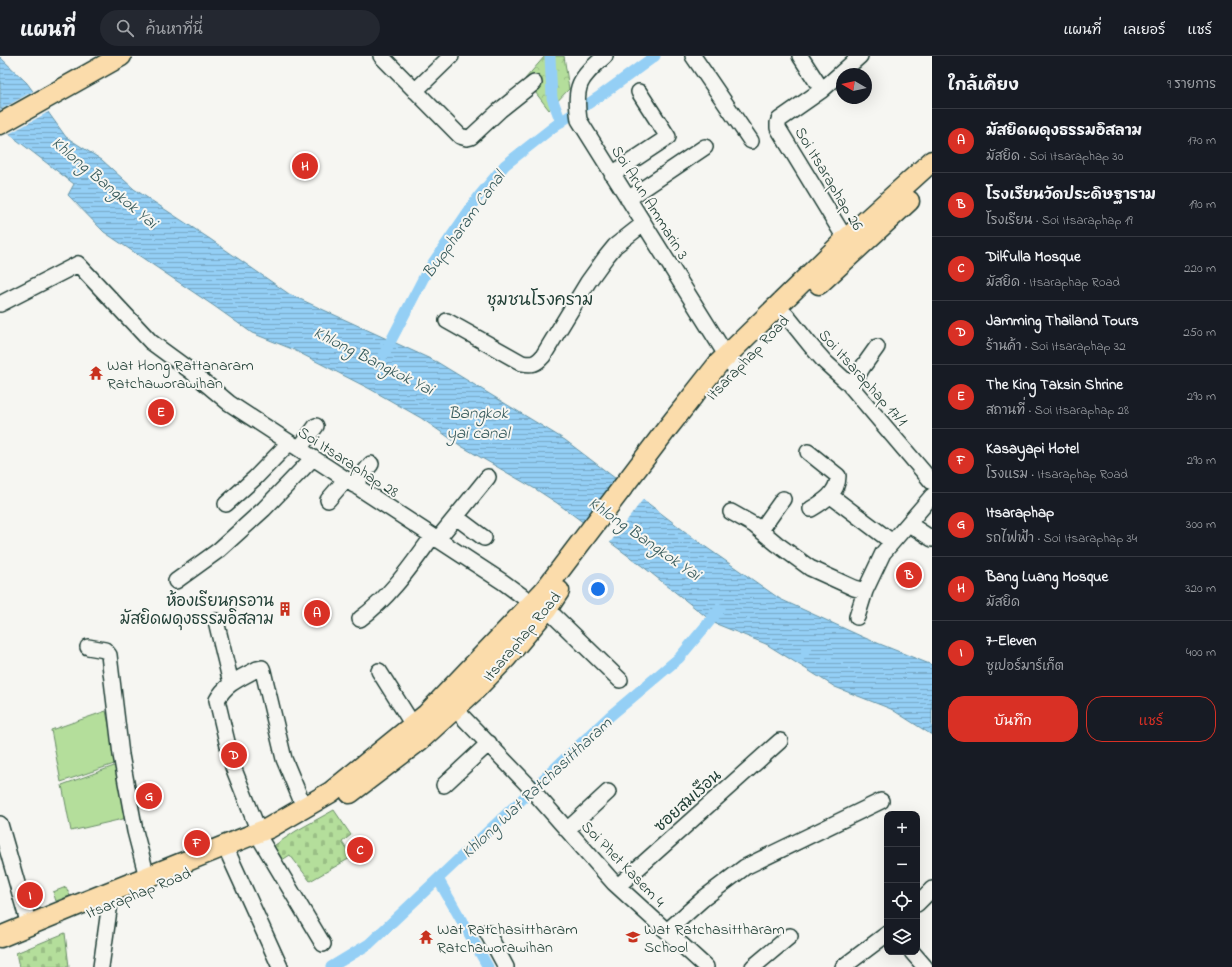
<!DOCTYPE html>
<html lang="th">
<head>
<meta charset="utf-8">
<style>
  body { margin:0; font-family:"Indie Flower","Playpen Sans Thai",sans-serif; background:#242831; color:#f1f3f6 }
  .controls { position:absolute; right:12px; bottom:12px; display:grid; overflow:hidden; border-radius:8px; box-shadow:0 4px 16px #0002 }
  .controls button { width:36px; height:36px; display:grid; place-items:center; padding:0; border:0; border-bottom:1px solid #363941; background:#171b24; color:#f1f3f6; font:20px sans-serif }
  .compass { position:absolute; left:836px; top:12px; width:36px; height:36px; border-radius:50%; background:#171b24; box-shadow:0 4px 16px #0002; rotate:279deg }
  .you { position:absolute; left:598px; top:533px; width:14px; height:14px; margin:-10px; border:3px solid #fff; border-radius:50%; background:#1a73e8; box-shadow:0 0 0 6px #1a73e833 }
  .badge { display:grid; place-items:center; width:26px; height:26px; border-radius:50%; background:#d93025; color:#fff; font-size:13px; font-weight:700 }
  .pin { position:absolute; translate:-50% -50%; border:2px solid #fff; box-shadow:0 1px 4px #0006 }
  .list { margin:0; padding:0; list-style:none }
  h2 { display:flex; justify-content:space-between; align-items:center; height:52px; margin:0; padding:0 16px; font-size:17px }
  h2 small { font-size:13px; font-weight:400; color:#9ea1a6 }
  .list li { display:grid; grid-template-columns:26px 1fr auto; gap:12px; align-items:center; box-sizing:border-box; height:64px; padding:0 16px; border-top:1px solid #363941 }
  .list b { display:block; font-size:15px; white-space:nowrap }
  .list p { margin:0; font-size:13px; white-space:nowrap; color:#9ea1a6 }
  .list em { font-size:13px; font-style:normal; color:#9ea1a6 }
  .actions { display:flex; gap:8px; padding:12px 16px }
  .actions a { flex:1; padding:9px 0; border:1px solid #d93025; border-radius:16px; text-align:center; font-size:14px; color:#d93025 }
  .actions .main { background:#d93025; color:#fff }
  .icon { flex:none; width:22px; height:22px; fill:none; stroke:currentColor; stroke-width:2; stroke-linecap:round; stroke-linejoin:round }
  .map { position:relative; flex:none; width:932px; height:911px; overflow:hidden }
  header { display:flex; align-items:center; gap:24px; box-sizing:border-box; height:56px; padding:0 20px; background:#171b24; border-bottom:1px solid #363941 }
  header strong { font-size:19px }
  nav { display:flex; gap:22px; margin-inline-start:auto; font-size:14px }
  .search { width:280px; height:36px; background:#242831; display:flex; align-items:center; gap:10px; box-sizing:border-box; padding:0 14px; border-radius:22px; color:#9ea1a6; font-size:15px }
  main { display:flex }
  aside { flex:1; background:#171b24 }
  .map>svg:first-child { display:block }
  .forest { fill:url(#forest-crowns); stroke:#6a8e68 }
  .cemetery { fill:url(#cemetery-stones); stroke:#6a8e68 }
  .green { fill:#b4de9b; stroke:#6a8e68 }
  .water { fill:url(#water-rules); stroke:#6595a8 }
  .pier { fill:#f6f6f2 }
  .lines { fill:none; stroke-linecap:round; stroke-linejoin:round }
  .canal { stroke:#94cff5; stroke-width:11 }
  .minor-casing { stroke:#1f3d34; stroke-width:18 }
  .major-casing { stroke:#1f3d34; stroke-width:23 }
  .minor { stroke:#f6f6f2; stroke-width:15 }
  .major { stroke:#fbdcab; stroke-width:20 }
  .labels { text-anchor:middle; stroke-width:4; stroke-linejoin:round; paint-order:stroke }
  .street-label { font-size:16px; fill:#1f3d34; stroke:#f6f6f2 }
  .poi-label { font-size:16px; fill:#1f3d34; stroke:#f6f6f2; text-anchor:start }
  .water-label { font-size:17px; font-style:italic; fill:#365a5b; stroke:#f6f6f2 }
  .neighbourhood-label { font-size:17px; fill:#1f3d34; stroke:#f6f6f2 }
</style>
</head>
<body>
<header>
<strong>แผนที่</strong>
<div class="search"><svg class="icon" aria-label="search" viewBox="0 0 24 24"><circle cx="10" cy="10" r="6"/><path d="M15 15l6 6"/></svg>ค้นหาที่นี่</div>
<nav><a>แผนที่</a><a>เลเยอร์</a><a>แชร์</a></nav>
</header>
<main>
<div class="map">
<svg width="932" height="911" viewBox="0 0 932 911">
  <defs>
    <pattern id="forest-crowns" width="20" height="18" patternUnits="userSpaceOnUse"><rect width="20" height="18" fill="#b4de9b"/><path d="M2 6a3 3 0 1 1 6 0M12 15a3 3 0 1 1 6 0" fill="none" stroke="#9abf86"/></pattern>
    <pattern id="cemetery-stones" width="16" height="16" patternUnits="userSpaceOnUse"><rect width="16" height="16" fill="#b4de9b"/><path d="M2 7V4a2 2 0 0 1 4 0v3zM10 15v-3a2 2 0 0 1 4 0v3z" fill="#9abf86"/></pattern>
    <pattern id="water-rules" width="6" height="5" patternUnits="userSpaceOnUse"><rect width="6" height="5" fill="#94cff5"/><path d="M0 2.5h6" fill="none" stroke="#78a9c7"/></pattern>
  </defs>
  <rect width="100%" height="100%" fill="#f6f6f2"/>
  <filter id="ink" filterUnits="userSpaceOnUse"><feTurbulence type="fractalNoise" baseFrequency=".025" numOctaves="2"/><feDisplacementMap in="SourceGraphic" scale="8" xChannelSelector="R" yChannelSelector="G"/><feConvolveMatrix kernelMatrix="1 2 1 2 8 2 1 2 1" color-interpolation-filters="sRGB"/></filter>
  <g filter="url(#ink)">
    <path class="forest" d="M545,0H564L569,33L549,54L525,23Z"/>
    <path class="cemetery" d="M334,754L351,779L342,786L352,801L310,825L290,799L279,806L272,791L296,775Z
      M65,877L69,911H19L16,897Z"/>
    <path class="green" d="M106,655L117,707L61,726L51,674Z
      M117,709L127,762L71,775L62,729Z
      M66,831L70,840L56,845L53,836Z"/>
    <path class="water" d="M0,1L27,27L66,81L102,104L134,133L210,183L289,238L437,306L565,384L700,487L780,543L865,582L932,609V679L891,653L835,631L766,588L714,567L646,513L557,447L537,434L461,390L421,362L370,333L292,293L252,277L214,250L104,176L68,139L74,128L0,71Z"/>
    <path class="pier" d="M35,34L50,55L7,79L0,74V54Z
      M622,425L644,442L609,488L587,472Z"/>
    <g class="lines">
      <path class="canal" d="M550,0L552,42L561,66
        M384,298L426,217L479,140L505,109L556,69L600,40L655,0
        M438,823L488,911
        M331,911L369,888L610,660L679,602L720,553"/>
      <defs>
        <path id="minor" d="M381,0L460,80L467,82L471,81L500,54L534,27
          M605,0C579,23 574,29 579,64L733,310
          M693,0L751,85
          M800,0L822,34L779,64L778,67V72L851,192
          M822,34L860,0
          M415,35L451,0
          M612,118L668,81L639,36
          M628,143L705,91
          M0,248L78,208L151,286L192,316L229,347L503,526L533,548
          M786,259L811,290L825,306L848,327L932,426
          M447,265L522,307C532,309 536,308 543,300L588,226L606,201L615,190L643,168
          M851,331L862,312L877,291
          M299,393L316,370
          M808,396L838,420C838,437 823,446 811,453
          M354,429L371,408
          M831,440L892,486
          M328,444L346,423
          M226,448L255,422L289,387
          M731,456L754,469L777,488L810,512L854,532L865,535
          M456,461L484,482
          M909,468L932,483
          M761,474L783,443
          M437,484L488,421
          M176,525L219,494L264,453L313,402
          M547,553L620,624
          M857,561L865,535L883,497L932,440
          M360,563C390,541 411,510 432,481
          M216,565L231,627
          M88,591L105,594L109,599L121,699L135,775L147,821
          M379,615L413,669
          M455,653L526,727L614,827L706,911
          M444,729L489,687
          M0,768L29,869
          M567,774L608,736
          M259,776L233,711L217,644C226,627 241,622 257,613L262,612L263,615L284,703L304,751
          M262,786L323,888
          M229,799L280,911
          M618,830L780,685
          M917,848L932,833
          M667,875L704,842L745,811L881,745
          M487,876L506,911
          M912,896L925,911
          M101,911L110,847
          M753,911L790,880
          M843,911L887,878"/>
        <path id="major" d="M0,68L121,0
          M819,228L909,145
          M350,737L420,684L475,634L506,602L547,553L559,535
          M0,881L75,850L269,772L331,736L427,658L544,535L666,374L718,308L845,184L932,105"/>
      </defs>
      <use href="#minor" class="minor-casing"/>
      <use href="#major" class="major-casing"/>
      <use href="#minor" class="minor"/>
      <use href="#major" class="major"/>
    </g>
  </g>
  <defs>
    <symbol id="temple-bare" viewBox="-9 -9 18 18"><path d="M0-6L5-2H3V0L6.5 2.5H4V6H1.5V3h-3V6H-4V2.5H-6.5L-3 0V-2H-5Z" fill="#c8321e" stroke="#f6f6f2" stroke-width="2.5" paint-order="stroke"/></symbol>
    <symbol id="building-bare" viewBox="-9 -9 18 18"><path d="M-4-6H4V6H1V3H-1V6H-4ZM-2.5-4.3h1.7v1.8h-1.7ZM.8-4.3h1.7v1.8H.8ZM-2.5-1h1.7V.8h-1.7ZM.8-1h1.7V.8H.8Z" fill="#c8321e" stroke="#f6f6f2" stroke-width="2.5" paint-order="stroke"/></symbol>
    <symbol id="school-bare" viewBox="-9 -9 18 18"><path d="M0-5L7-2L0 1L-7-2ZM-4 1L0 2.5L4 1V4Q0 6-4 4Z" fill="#c8321e" stroke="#f6f6f2" stroke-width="2.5" paint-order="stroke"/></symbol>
  </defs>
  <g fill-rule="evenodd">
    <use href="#temple-bare" x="86" y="307" width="20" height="20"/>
    <use href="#building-bare" x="275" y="543" width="20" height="20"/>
    <use href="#temple-bare" x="416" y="871" width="20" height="20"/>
    <use href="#school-bare" x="623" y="871" width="20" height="20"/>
  </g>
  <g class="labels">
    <g class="street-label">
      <text transform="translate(830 122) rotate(59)" y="6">Soi Itsaraphap 26</text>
      <text transform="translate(651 146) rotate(58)" y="6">Soi Arun Ammarin 3</text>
      <text transform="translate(747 301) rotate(-46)" y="6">Itsaraphap Road</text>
      <text transform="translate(864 321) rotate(48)" y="6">Soi Itsaraphap 17/1</text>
      <text transform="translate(349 405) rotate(33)" y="6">Soi Itsaraphap 28</text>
      <text transform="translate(521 580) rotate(-50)" y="6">Itsaraphap Road</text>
      <text transform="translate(687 744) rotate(-42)" y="6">ซอยสมเรือน</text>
      <text transform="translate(624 807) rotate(46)" y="6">Soi Phet Kasem 4</text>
      <text transform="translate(138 836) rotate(-22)" y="6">Itsaraphap Road</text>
    </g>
    <g class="poi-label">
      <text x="107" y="314">Wat Hong Rattanaram<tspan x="107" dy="18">Ratchaworawihan</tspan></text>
      <text x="274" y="550" text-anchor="end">ห้องเรียนกุรอาน<tspan x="274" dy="18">มัสยิดผดุงธรรมอิสลาม</tspan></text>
      <text x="437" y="878">Wat Ratchasittharam<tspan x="437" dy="18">Ratchaworawihan</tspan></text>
      <text x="644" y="878">Wat Ratchasittharam<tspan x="644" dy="18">School</tspan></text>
    </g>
    <g class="water-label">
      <text transform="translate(105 126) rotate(40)" y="6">Khlong Bangkok Yai</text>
      <text transform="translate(463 168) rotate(-54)" y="6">Buppharam Canal</text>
      <text transform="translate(374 304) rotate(27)" y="6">Khlong Bangkok Yai</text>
      <text x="478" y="362">Bangkok<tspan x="478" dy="20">yai canal</tspan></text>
      <text transform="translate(645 482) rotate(35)" y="6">Khlong Bangkok Yai</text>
      <text transform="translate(536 731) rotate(-43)" y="6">Khlong Wat Ratchasittharam</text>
    </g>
    <g class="neighbourhood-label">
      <text x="540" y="249">ชุมชนโรงคราม</text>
    </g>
  </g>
</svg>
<div class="controls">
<button>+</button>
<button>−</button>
<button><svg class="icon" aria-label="locate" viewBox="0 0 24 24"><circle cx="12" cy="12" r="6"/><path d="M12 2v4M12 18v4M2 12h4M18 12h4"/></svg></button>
<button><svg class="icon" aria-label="layers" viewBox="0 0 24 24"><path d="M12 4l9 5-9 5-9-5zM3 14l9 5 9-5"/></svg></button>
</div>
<svg class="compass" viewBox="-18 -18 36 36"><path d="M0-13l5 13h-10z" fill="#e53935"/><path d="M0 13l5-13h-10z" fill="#9ea1a6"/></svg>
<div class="you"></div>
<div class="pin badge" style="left:317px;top:557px">A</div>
<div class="pin badge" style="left:909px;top:519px">B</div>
<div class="pin badge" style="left:360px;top:794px">C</div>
<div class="pin badge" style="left:234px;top:699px">D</div>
<div class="pin badge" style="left:161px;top:356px">E</div>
<div class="pin badge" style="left:197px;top:787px">F</div>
<div class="pin badge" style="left:149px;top:740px">G</div>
<div class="pin badge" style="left:305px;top:110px">H</div>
<div class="pin badge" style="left:30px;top:839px">I</div>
</div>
<aside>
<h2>ใกล้เคียง<small>9 รายการ</small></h2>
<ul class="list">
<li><span class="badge">A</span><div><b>มัสยิดผดุงธรรมอิสลาม</b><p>มัสยิด · Soi Itsaraphap 30</p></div><em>170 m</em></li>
<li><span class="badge">B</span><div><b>โรงเรียนวัดประดิษฐาราม</b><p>โรงเรียน · Soi Itsaraphap 19</p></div><em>190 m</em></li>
<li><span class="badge">C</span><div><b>Dilfulla Mosque</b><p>มัสยิด · Itsaraphap Road</p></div><em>220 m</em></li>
<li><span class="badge">D</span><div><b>Jamming Thailand Tours</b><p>ร้านค้า · Soi Itsaraphap 32</p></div><em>250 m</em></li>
<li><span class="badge">E</span><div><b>The King Taksin Shrine</b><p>สถานที่ · Soi Itsaraphap 28</p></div><em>290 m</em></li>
<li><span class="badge">F</span><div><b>Kasayapi Hotel</b><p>โรงแรม · Itsaraphap Road</p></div><em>290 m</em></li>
<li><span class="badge">G</span><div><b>Itsaraphap</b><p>รถไฟฟ้า · Soi Itsaraphap 34</p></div><em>300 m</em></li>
<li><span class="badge">H</span><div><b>Bang Luang Mosque</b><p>มัสยิด</p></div><em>320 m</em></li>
<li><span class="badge">I</span><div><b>7-Eleven</b><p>ซูเปอร์มาร์เก็ต</p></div><em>400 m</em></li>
</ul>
<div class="actions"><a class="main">บันทึก</a><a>แชร์</a></div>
</aside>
</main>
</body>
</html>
